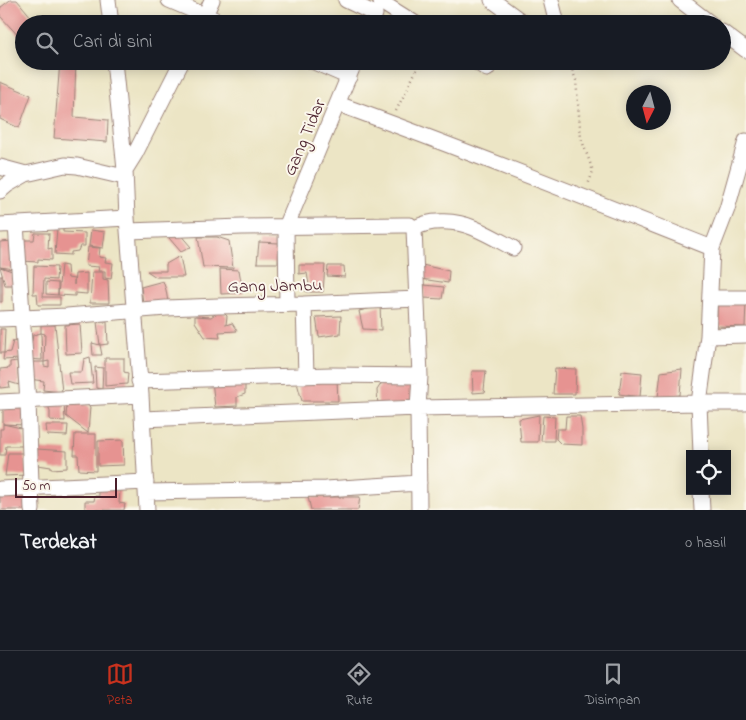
<!DOCTYPE html>
<html lang="id">
<head>
<meta charset="utf-8">
<style>
  body { margin:0; font-family:"Indie Flower",sans-serif; background:#20242c; color:#f1f3f6 }
  .controls { position:absolute; right:15px; bottom:15px; display:grid; overflow:hidden; border-radius:0px; box-shadow:0 2px 12px #0003 }
  .controls button { width:45px; height:45px; display:grid; place-items:center; padding:0; border:0; border-bottom:1px solid #363941; background:#171b24; color:#f1f3f6; font:25px sans-serif }
  .compass { position:absolute; left:626px; top:85px; width:45px; height:45px; border-radius:50%; background:#171b24; box-shadow:0 2px 12px #0003; rotate:186deg }
  .scale { position:absolute; left:15px; bottom:12px; width:102px; box-sizing:border-box; padding-left:5px; border:2px solid #4a1f2b; border-top:0; font-size:14px; line-height:18px; white-space:nowrap; color:#4a1f2b; -webkit-text-stroke:4px #fbf7ec; paint-order:stroke }
  .list { margin:0; padding:0; list-style:none }
  h2 { display:flex; justify-content:space-between; align-items:center; height:65px; margin:0; padding:0 20px; font-size:21px }
  h2 small { font-size:16px; font-weight:400; color:#9ea1a6 }
  .icon { flex:none; width:28px; height:28px; fill:none; stroke:currentColor; stroke-width:2; stroke-linecap:round; stroke-linejoin:round }
  .map { position:relative; flex:none; width:746px; height:510px; overflow:hidden }
  .search { position:absolute; background:#171b24; box-shadow:0 2px 12px #0003; left:15px; right:15px; top:15px; height:55px; display:flex; align-items:center; gap:12px; box-sizing:border-box; padding:0 18px; border-radius:28px; color:#9ea1a6; font-size:19px }
  .sheet { height:140px; background:#171b24 }
  nav { display:flex; justify-content:space-around; align-items:center; box-sizing:border-box; height:70px; border-top:1px solid #363941; background:#171b24; font-size:14px; color:#9ea1a6 }
  nav a { display:grid; justify-items:center; gap:2px }
  nav .on { color:#c8321e }
  .map>svg:first-child { display:block }
  .building { fill:#e69391 }
  .lines { fill:none; stroke-linecap:round; stroke-linejoin:round }
  .minor-casing { stroke:#9b8278; stroke-width:17 }
  .path { stroke:#9b8278; stroke-width:2.5; stroke-dasharray:1 4; stroke-linecap:butt }
  .minor { stroke:#fff; stroke-width:15 }
  .labels { text-anchor:middle; stroke-width:4; stroke-linejoin:round; paint-order:stroke }
  .street-label { font-size:18px; fill:#4a1f2b; stroke:#fbf7ec }
</style>
</head>
<body>
<div class="map">
<svg width="746" height="510" viewBox="0 0 746 510">
  <rect width="100%" height="100%" fill="#fbf7ec"/>
  <filter id="ink" filterUnits="userSpaceOnUse"><feTurbulence type="fractalNoise" baseFrequency=".02" numOctaves="2"/><feDisplacementMap in="SourceGraphic" scale="10" xChannelSelector="R" yChannelSelector="G"/><feConvolveMatrix kernelMatrix="1 2 1 2 8 2 1 2 1" color-interpolation-filters="sRGB"/></filter>
  <filter id="wash" filterUnits="userSpaceOnUse"><feTurbulence type="fractalNoise" baseFrequency=".0096" numOctaves="4" result="noise"/><feDisplacementMap in="SourceGraphic" scale="20" xChannelSelector="R" yChannelSelector="G"/><feGaussianBlur stdDeviation="1.12" result="paint"/><feColorMatrix in="noise" values="0 0 0 0 0 0 0 0 0 0 0 0 0 0 0 0 0 1.4 0 .05"/><feComposite in="paint" operator="in"/></filter>
  <g filter="url(#wash)">
    <rect width="100%" height="100%" fill="#ece5c5"/>
    <g id="blocks">
      <path class="building" d="M10,0H17L37,24H24V42L0,16V8Z
        M60,61H76L74,117L108,120L107,142L54,138Z
        M0,82L31,95L19,128L0,119Z
        M57,228H63V232L85,233V246H80L78,251L71,252V255L55,254Z
        M91,230L105,232L103,248L89,246Z
        M35,233H49L48,249L52,248V260L38,259V262L22,261L20,240H34Z
        M179,233L191,247L181,252L169,238Z
        M198,237H217L229,241L233,268L203,267Z
        M13,241L14,269L0,267V242Z
        M259,242L279,243L278,263H257Z
        M88,247L100,248L99,257L106,258L105,262L113,263L111,279L105,278V271H98L99,267L86,266Z
        M180,256L184,277H156L147,271H166V264Z
        M61,265L67,266L68,278L74,279V285L75,274L87,273V294L75,293V296L58,295Z
        M299,265H325L323,292H306L305,286L309,285L307,273L299,274Z
        M422,265L449,271L448,283L421,279Z
        M34,266L57,267L56,280L44,279L43,297H60V305H38L37,294H33Z
        M328,266H344L345,277L327,276Z
        M0,267L12,271L13,285H5Z
        M220,269L239,270L243,293L221,294Z
        M92,272H103V279L108,280L109,303H90Z
        M0,276H2V302H0Z
        M163,281L166,290L168,302L143,304L141,287Z
        M46,282L58,283V295L46,294Z
        M424,285L444,287L442,299L424,298Z
        M746,302L745,327L717,326V303Z
        M380,306L381,330L363,329L359,311Z
        M221,310L227,316L226,325L232,323L237,331L219,332L220,338L205,337L195,322V316L211,317Z
        M341,316L340,334L319,337L316,317Z
        M97,322H107L108,344L100,345Z
        M80,324L82,353L66,354L65,325Z
        M41,325H55L62,392L43,390L44,381L28,379V362H44V366L49,367V361L44,362L45,334L41,333Z
        M0,329H5L4,353H0Z
        M41,333L42,360L29,359L30,340L32,341L33,335Z
        M13,341L20,343L19,359L3,360L4,353L10,352Z
        M92,343L100,345L102,355H93Z
        M90,357L93,383L70,384L68,372H82L84,359Z
        M105,358H124V372L128,373L127,384L105,386Z
        M17,361L19,385L9,382L10,387L0,388V369L10,368V362Z
        M95,367L103,368L102,389L96,388Z
        M555,368L576,369L575,394H553Z
        M682,369L680,395L658,397L661,372Z
        M472,371H486L484,390L486,392L473,393Z
        M622,371L642,373L640,397L619,394Z
        M385,378H413L414,402L378,407L377,390Z
        M296,379L337,380L338,401H302Z
        M212,381L245,383V394L237,397V406L215,407Z
        M3,396L24,404V425L3,424Z
        M78,400L90,407L88,433L66,416L67,405Z
        M64,402L65,421L50,420V412L48,404Z
        M539,415L538,442H521L519,419Z
        M543,416L555,417L554,441H541Z
        M566,416H580L582,429V445L561,444L556,439L557,429H565Z
        M3,424L21,428L25,440L24,446H6L5,455H0V429H3Z
        M46,425H68L67,436L47,435Z
        M75,434H96V471L79,470L78,455H74Z
        M123,440L124,465L98,466V441Z
        M37,449L67,451V468L51,469V467L38,465Z
        M8,453H24L27,475L5,476Z
        M99,489L120,490L119,503L125,504L124,510H85V501H94L95,496H99Z
        M0,494L28,496L27,510H0Z
        M308,497H360L358,510H311Z"/>
    </g>
  </g>
  <g filter="url(#ink)">
    <use href="#blocks" fill-opacity="0" stroke="#9b8278" stroke-width="1"/>
    <g class="lines">
      <defs>
        <path id="minor" d="M108,0L111,24
          M169,0L225,24
          M346,0L375,14
          M492,0L525,24
          M551,0L557,24
          M680,0L711,24
          M381,2L416,24
          M201,24L212,0
          M722,32L746,50
          M114,61L125,170L127,218L141,395L147,510
          M312,61L349,77
          M475,61L487,69
          M338,104C464,149 588,199 712,248
          M0,167L26,174
          M125,170L135,154L182,61
          M0,191L7,185L26,174L65,165L77,166L124,177
          M16,224L28,402L32,510
          M0,225L127,218
          M414,229C429,218 458,221 474,228C488,234 500,241 513,248
          M128,231L242,227L402,225H410L414,229L420,376L418,408L419,510
          M710,298H746
          M287,304L286,227L355,61
          M304,304L306,376
          M0,319L67,316L166,308L218,306L304,304L417,299
          M708,336L746,335
          M139,381L331,375L420,376
          M0,402L141,395
          M142,419L418,408L699,403H746
          M701,454L699,403L708,336L712,248L727,209L746,141
          M0,489L146,482
          M701,491L702,510
          M146,492L326,489L419,483"/>
      </defs>
      <use href="#minor" class="minor-casing"/>
      <path class="path" d="M569,61L576,80L581,138L593,171L588,185
        M396,111L421,61"/>
      <use href="#minor" class="minor"/>
    </g>
  </g>
  <g class="labels">
    <g class="street-label">
      <text transform="translate(304 137) rotate(-67)" y="6">Gang Tidar</text>
      <text transform="translate(275 285) rotate(-1)" y="6">Gang Jambu</text>
    </g>
  </g>
</svg>
<div class="controls">
<button><svg class="icon" aria-label="locate" viewBox="0 0 24 24"><circle cx="12" cy="12" r="6"/><path d="M12 2v4M12 18v4M2 12h4M18 12h4"/></svg></button>
</div>
<svg class="compass" viewBox="-18 -18 36 36"><path d="M0-13l5 13h-10z" fill="#e53935"/><path d="M0 13l5-13h-10z" fill="#9ea1a6"/></svg>
<div class="scale">50 m</div>
<div class="search"><svg class="icon" aria-label="search" viewBox="0 0 24 24"><circle cx="10" cy="10" r="6"/><path d="M15 15l6 6"/></svg>Cari di sini</div>
</div>
<section class="sheet">
<h2>Terdekat<small>0 hasil</small></h2>
<ul class="list">
</ul>
</section>
<nav>
<a class="on"><svg class="icon" aria-label="map" viewBox="0 0 24 24"><path d="M3 6l6-2 6 2 6-2v14l-6 2-6-2-6 2zM9 4v14M15 6v14"/></svg>Peta</a>
<a><svg class="icon" aria-label="directions" viewBox="0 0 24 24"><path d="M12 3l9 9-9 9-9-9zM9 14v-3h6M13 9l2 2-2 2"/></svg>Rute</a>
<a><svg class="icon" aria-label="saved" viewBox="0 0 24 24"><path d="M7 4h10v16l-5-4-5 4z"/></svg>Disimpan</a>
</nav>
</body>
</html>
